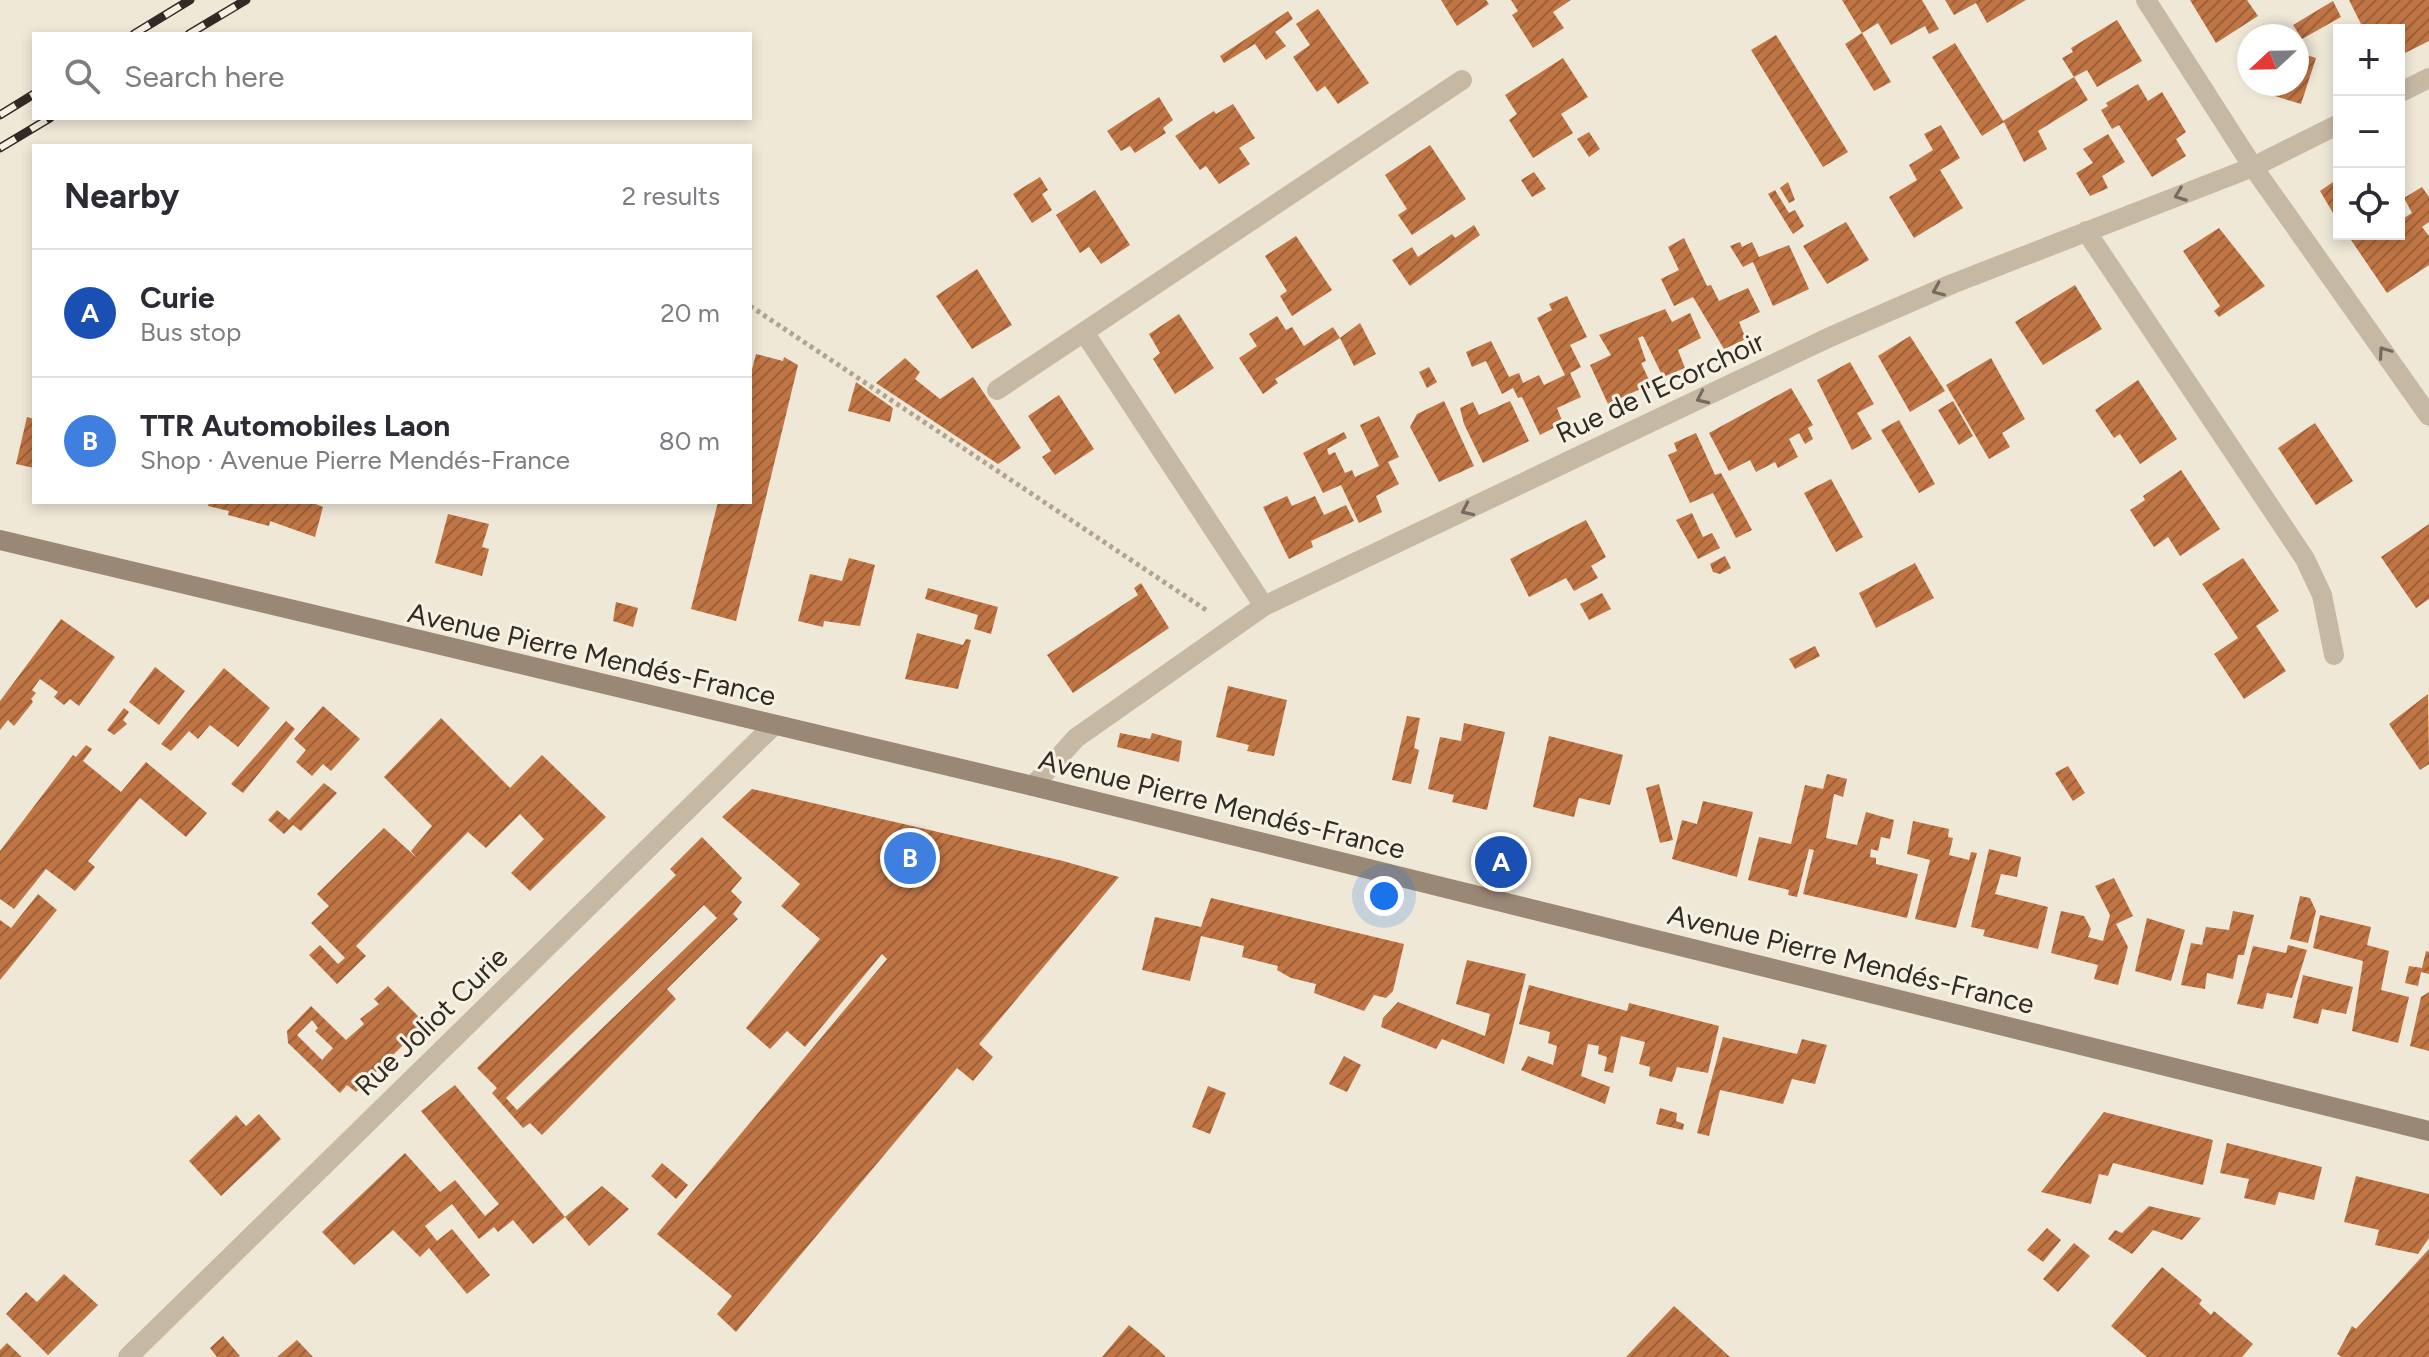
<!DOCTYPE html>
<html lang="en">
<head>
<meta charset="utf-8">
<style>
  body { margin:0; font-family:Figtree,sans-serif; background:#f2f2f3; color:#2b2b33 }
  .controls { position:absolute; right:24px; top:24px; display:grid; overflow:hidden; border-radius:0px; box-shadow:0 4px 12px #0003 }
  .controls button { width:72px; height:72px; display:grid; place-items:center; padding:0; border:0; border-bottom:2px solid #e1e1e2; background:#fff; color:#2b2b33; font:40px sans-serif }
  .compass { position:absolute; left:2237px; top:24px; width:72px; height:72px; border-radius:50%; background:#fff; box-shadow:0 4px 12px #0003; rotate:248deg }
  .you { position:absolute; left:1384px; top:896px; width:28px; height:28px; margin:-20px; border:6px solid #fff; border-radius:50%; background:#1a73e8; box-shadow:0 0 0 12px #1a73e833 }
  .badge { display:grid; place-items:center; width:52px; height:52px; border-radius:50%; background:#0f766e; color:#fff; font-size:26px; font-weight:700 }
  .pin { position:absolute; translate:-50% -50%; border:4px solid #fff; box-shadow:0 2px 8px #0006 }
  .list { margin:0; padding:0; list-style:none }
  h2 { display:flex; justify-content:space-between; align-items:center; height:104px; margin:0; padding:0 32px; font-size:34px }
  h2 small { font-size:26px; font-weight:400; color:#7c7c81 }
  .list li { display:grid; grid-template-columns:52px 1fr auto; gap:24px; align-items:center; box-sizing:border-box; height:128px; padding:0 32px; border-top:2px solid #e1e1e2 }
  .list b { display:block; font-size:30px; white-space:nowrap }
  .list p { margin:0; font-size:26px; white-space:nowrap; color:#7c7c81 }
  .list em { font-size:26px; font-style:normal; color:#7c7c81 }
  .icon { flex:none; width:44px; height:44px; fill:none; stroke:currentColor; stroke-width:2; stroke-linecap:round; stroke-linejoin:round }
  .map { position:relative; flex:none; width:2429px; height:1357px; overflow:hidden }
  .search { position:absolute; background:#fff; box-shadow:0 4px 12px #0003; left:32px; top:32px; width:720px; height:88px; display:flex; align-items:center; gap:20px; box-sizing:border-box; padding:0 28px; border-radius:0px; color:#7c7c81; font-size:30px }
  .panel { position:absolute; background:#fff; box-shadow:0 4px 12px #0003; left:32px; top:144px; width:720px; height:360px; border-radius:0px }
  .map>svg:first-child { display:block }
  .building { fill:url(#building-hatch); fill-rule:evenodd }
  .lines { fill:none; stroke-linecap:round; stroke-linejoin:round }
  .path { stroke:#b2a38e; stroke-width:5; stroke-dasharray:4 4; stroke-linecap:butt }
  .street { stroke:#c6b9a4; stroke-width:20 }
  .secondary { stroke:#9a8876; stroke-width:20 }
  .rail-casing { stroke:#322b25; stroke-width:9 }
  .rail { stroke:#f7f1e3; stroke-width:6; stroke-dasharray:18; stroke-linecap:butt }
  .oneway { stroke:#756b5e }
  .labels { text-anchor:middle; stroke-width:6; stroke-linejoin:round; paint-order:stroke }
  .street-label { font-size:28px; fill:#322b25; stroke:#f7f1e3 }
</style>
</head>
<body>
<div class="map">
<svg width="2429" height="1357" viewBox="0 0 2429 1357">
  <defs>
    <pattern id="building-hatch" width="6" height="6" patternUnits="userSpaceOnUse" patternTransform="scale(2)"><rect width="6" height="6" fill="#c07544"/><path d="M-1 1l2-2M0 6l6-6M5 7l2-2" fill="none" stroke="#9d6039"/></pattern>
  </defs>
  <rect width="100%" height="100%" fill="#efe8d7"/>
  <path class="building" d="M1441,0H1486L1489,4L1457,26Z
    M1511,0H1571L1553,12L1564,28L1533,48L1512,15L1518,11Z
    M1842,0H1922L1939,29L1929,34L1925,26L1891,45L1878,23L1862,33Z
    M1945,0H2026L1987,23L1976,3L1954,15Z
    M2190,0H2247L2258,16L2216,43Z
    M2349,0H2429V41L2399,56V30H2364Z
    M2333,1L2341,17L2302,39L2293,25Z
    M1318,9L1369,83L1338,104L1325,86L1317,92L1293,57L1310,45L1296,24Z
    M1288,11L1293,19L1275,32L1286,46L1266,60L1255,44L1224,63L1220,56Z
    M2117,20L2142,61L2097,87L2087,70L2074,77L2062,58L2073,52L2071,48Z
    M1862,33L1891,82L1874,91L1845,44Z
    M1776,35L1848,152L1823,167L1751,50Z
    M1955,43L2003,121L2074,77L2088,100L2038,131L2047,149L2024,162L2004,122L1982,136L1932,57Z
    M2297,52L2316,58L2301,104L2265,93L2267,84H2297Z
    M1563,58L1588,97L1561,114L1573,133L1533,158L1509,120L1517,114L1505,95Z
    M2138,84L2148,101L2162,92L2186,132L2176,139L2186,156L2152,177L2119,125L2112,129L2101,110L2108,106L2106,103Z
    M1159,97L1173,120L1163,128L1166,133L1135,153L1130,146L1121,151L1107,131Z
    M1233,104L1255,138L1239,148L1250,164L1219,184L1206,166L1200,170L1175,136L1214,111L1216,114Z
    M1941,125L1960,158L1940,170L1963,208L1914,238L1889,197L1917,180L1909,165L1933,150L1924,134Z
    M1589,132L1600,149L1589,157L1577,139Z
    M2108,134L2125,162L2102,176L2108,188L2090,196L2076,173L2093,163L2083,149Z
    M1430,145L1466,199L1412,235L1398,215L1407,209L1385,175Z
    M1534,172L1546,189L1532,197L1521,180Z
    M1040,177L1048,190L1042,194L1052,210L1032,223L1013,194Z
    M2339,178V223L2320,191Z
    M1788,182L1795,200L1789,203L1780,188Z
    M2422,187L2429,197V222L2422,227L2429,236V265L2387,293L2347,234H2399V221L2412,213L2404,198Z
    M1095,190L1130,245L1101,264L1089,247L1080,253L1056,215Z
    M1775,190L1789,213L1795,210L1804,226L1793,234L1768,194Z
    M1846,222L1869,260L1827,284L1803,246Z
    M1474,225L1480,235L1410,286L1392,260L1412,247L1418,257L1452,234L1455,238Z
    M2219,228L2265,286L2219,317L2214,311L2220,306L2183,251Z
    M1296,236L1332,290L1292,316L1280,296L1287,291L1265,256Z
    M1684,238L1707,286L1711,285L1719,301L1748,288L1760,312L1739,322L1746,339L1724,349L1693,297L1674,306L1661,279L1679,270L1668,247Z
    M1740,242L1742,247L1752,242L1759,257L1789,245L1809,289L1773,306L1753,262L1743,267L1730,246Z
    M977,269L1012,325L972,349L936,296Z
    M2075,285L2102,329L2043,365L2015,322Z
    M1567,296L1587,337L1570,345L1581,367L1570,373L1581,397L1557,408L1563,423L1540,435L1522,397L1518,398L1513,388L1502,394L1486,361L1472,367L1466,352L1491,341L1509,377L1519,373L1523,383L1539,375L1544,385L1565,375L1537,318L1552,310L1549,304Z
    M1665,309L1672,322L1690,313L1701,338L1678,350L1685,368L1663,377L1643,336L1638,338L1646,361L1641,363L1651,384L1608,404L1590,365L1611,355L1599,335Z
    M1179,314L1214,368L1175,394L1153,359L1160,353L1149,334Z
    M1277,316L1286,330L1292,327L1304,346L1333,327L1340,338L1275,379L1278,383L1263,394L1239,358L1257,346L1249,334Z
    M1360,323L1376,354L1354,366L1340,338Z
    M1910,336L1945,391L1910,412L1878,356Z
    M756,354L783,361L784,357L798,365L736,621L691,609L718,502H750V377Z
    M905,358L920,372L915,379L940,399L973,377L1021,448L998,464L876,383Z
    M1991,358L2025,419L2002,433L2010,447L1989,459L1946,385Z
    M1850,362L1874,404L1857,413L1872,439L1852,450L1817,380Z
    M1429,367L1437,382L1427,388L1419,372Z
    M2138,380L2177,439L2140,464L2120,434L2114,438L2095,410Z
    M856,382L893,408L890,422L848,411Z
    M1791,388L1813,425L1808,428L1813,439L1805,444L1799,433L1789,439L1798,457L1778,468L1775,462L1756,472L1750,460L1729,471L1709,433Z
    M1059,395L1094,449L1055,475L1042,457L1051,451L1028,416Z
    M1444,401L1474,466L1439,482L1410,427L1417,414Z
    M1510,401L1529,441L1483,463L1464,424L1460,408L1473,402L1479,415Z
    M1953,401L1973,436L1959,445L1938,410Z
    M1379,416L1399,457L1388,462L1399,484L1376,496L1382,512L1359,523L1341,485L1323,493L1303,453L1344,432L1347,438L1327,449L1329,455L1335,452L1345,473L1352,470L1355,477L1379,466L1360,425Z
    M27,417L34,419V468L16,464Z
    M1899,420L1935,484L1919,493L1881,430Z
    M2315,423L2353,481L2316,505L2278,448Z
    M1696,433L1715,475L1721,473L1752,530L1736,538L1713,493L1690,503L1668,455L1677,451L1674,443Z
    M2181,470L2220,529L2180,556L2168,537L2154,547L2130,510L2145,500L2143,496Z
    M1831,479L1863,537L1836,552L1804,493Z
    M1287,496L1292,506L1315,496L1324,515L1346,505L1354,521L1311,541L1313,547L1289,559L1263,507Z
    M209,502H311L323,507L315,537L270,521L269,526L228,515L229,511L208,506Z
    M1692,513L1703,537L1712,533L1720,548L1698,559L1676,520Z
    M448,514L489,524L482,547L489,549L482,576L435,563Z
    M1586,520L1606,557L1591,566L1598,578L1574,591L1566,578L1529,597L1510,559Z
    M2429,524V599L2416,608L2381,557Z
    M1725,556L1731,568L1720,574L1713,572L1710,564Z
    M849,558L875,565L860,626L824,621L823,627L798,621L810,574L842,581Z
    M2243,558L2279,611L2256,626L2286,671L2244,699L2214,654L2238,638L2202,584Z
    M1915,563L1934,598L1876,628L1859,593Z
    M1141,583L1169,628L1073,693L1047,655L1138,595L1134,588Z
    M928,588L998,607L991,634L974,629L978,615L925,599Z
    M1602,593L1611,609L1589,620L1580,604Z
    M616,602L638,608L633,627L613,621Z
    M61,619L115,657L79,706L70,699L64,705L54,697L58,692L40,679L32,690L36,693L31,699L33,702L14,726L8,720L0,730V701Z
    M917,633L963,645L966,639L971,640L958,689L905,679Z
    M1815,646L1820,656L1795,669L1789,659Z
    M155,667L185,691L159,725L129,702Z
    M224,668L270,708L238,747L210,725L198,739L189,731L171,751L161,744Z
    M1228,686L1287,700L1274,756L1247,751L1249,745L1216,737Z
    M2428,694L2429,764L2420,770L2389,724Z
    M323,706L360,739L331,771L323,764L312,776L296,762L306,750L294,739Z
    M124,708L129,712L123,720L127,724L114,735L107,730Z
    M1407,716L1420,718L1414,748L1419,750L1411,784L1392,780Z
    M441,718L510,788L542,755L606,817L530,891L511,873L544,839L520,814L486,848L468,832L356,946L366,956L337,984L309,955L320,945L338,964L345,958L311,923L329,906L317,894L384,828L417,858L411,851L432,826L384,777Z
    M286,721L295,729L243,793L231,784Z
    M1464,723L1505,732L1487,810L1452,802L1454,795L1428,789L1440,737L1461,741Z
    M1120,733L1150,739L1152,733L1182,741L1179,762L1117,747Z
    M1549,736L1623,755L1610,805L1579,798L1574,817L1533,807Z
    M86,745L92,749L83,761L121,792L146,762L207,813L186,837L140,798L88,861L95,867L75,891L46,869L14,909L0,899V851L73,755L76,757Z
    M2068,766L2085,793L2073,801L2055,773Z
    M1827,774L1847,779L1843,797L1834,794L1826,838L1857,845L1866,812L1894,820L1890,839L1881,837L1878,851L1871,849L1870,857L1876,858V864L1918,874L1907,918L1803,894L1814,850L1809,849L1797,897L1788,895L1789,890L1748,880L1759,837L1791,844L1805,785L1823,789Z
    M324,783L337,793L301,831L293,825L284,834L268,820L277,810L289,820Z
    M1659,784L1673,840L1660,843L1646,788Z
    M752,789L1063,861L1119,877L979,1044L993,1057L973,1081L957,1068L736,1332L717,1314L732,1296L657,1234L887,959L882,954L805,1047L787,1031L770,1049L746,1028L820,939L781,906L800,884L722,817Z
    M1703,801L1753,812L1737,877L1672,859L1682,820L1697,824Z
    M1913,821L1949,829L1948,837L1953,838L1949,855L1969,860L1971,852L1977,853L1956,928L1915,919L1930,860L1907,854Z
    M702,837L742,878L731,891L742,902L733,914L738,919L667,989L676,999L542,1135L530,1123L523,1128L492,1093L497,1088L477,1068L676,875L670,869ZM704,905L717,918L517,1110L506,1098Z
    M1989,849L2021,857L2017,877L2001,874L1995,894L2048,907L2038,949L1983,936L1985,930L1971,927Z
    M2114,878L2133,916L2116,924L2128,947L2118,985L2094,979L2098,965L2051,953L2061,911L2084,916L2091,929L2088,937L2103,941L2110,915L2095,886Z
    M38,894L57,910L0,980V920L11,928Z
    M2300,896L2310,898L2316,911L2308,943L2290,939Z
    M1211,898L1404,944L1393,991L1386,998L1374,995L1364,1011L1314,993L1316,984L1291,978L1277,970L1278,966L1242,957L1244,946L1201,936L1190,981L1142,970L1155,917L1201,927Z
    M2233,911L2254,915L2244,955H2238L2233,979L2207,973L2205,989L2181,985L2191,943L2202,945L2206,927L2229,930Z
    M2320,915L2371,927L2367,945L2389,951L2381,990L2409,997L2398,1043L2352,1031L2363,961L2313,948Z
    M2147,918L2185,930L2171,981L2135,971Z
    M2288,945L2307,950L2292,998L2267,993L2263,1009L2237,1004L2253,946L2286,953Z
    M2426,951L2429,952V974L2421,972L2418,986L2405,983L2409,966L2422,968Z
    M1467,960L1526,974L1504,1064L1442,1039L1436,1049L1381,1027L1383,1018L1398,1002L1485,1036L1490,1014L1456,1004Z
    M2303,975L2353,987L2346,1014L2322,1009L2318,1024L2293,1018Z
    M1529,985L1627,1011L1629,1003L1719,1026L1708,1073L1677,1067L1672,1082L1649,1076L1650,1067L1639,1064L1645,1042L1621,1036L1613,1073L1604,1071L1607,1057L1598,1054L1599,1046L1588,1044L1581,1076L1610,1087L1605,1104L1521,1070L1528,1056L1553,1065L1557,1046L1548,1043L1550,1032L1519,1024Z
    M388,986L425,1023L356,1092L347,1085L340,1093L288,1043L287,1031L311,1006L346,1040L364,1024L360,1019L379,1004L374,999ZM312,1020L318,1028L315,1031L333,1048L322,1060L297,1035Z
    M2429,992V1051L2410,1046L2421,997Z
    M1723,1037L1797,1054L1802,1039L1827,1045L1815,1084L1792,1079L1783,1104L1720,1090L1709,1136L1697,1133Z
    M1344,1056L1361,1065L1347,1092L1329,1084Z
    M455,1085L565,1217L533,1244L513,1220L498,1232L494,1227L479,1239L452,1204L425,1226L437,1241L452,1229L490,1275L467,1294L429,1248L420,1257L393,1230L354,1265L322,1232L405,1153L440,1192L455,1180L485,1216L499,1204L421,1111Z
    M1208,1086L1226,1093L1210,1134L1192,1127Z
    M1660,1108L1677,1113L1676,1121L1684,1124L1683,1130L1656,1124Z
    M2104,1112L2213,1140L2203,1185L2113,1163L2108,1176L2099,1174L2091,1204L2041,1192Z
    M259,1114L281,1139L221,1196L189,1161L236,1115L246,1126Z
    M2227,1143L2322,1167L2314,1200L2279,1192L2275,1205L2244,1198L2249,1179L2220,1173Z
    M662,1163L688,1185L676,1199L651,1176Z
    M2356,1176L2429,1194V1238L2418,1254L2375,1245L2379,1230L2344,1222Z
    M602,1186L629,1209L589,1246L565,1217Z
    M2149,1206L2169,1211L2201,1218L2182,1240L2153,1230L2132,1254L2108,1239L2115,1230L2122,1233Z
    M2047,1228L2061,1240L2043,1262L2027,1250Z
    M2074,1243L2090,1256L2058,1292L2043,1279Z
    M2429,1249V1357H2342L2337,1354L2352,1326L2356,1329Z
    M2162,1267L2202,1300L2199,1304L2211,1315L2214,1311L2253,1344L2242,1357H2147L2111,1326Z
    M64,1274L98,1305L48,1355L6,1314L26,1292L37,1302Z
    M1674,1306L1694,1324L1730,1357H1626Z
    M1129,1325L1159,1350L1166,1357H1102Z
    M223,1336L240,1356L238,1357H217L210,1348Z
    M297,1340L313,1357H277Z
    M7,1343L22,1357H0V1350Z"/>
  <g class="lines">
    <path class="path" d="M750,306L1206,610"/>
    <path class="street" d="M2146,0L2253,167L2429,416
      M2399,93L2429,78
      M2086,231L2305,559L2322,595L2334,655
      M997,390L1084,332
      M1264,606L1084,332L1462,80
      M1033,786L1076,738L1264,606L1830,337L1952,284L2253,167L2339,124
      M128,1357L773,726"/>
    <path class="secondary" d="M0,540L1033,786L2429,1131"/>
    <defs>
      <path id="rail" d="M134,34L190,0
        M189,34L246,0
        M0,115L34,94
        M0,148L50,118"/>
    </defs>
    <use href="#rail" class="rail-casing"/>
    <use href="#rail" class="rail"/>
  </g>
  <defs><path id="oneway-chevron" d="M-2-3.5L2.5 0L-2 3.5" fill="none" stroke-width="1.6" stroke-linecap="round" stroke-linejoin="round" transform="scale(2)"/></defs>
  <g class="oneway">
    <use href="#oneway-chevron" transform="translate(2180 195) rotate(159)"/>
    <use href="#oneway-chevron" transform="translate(1938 290) rotate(157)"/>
    <use href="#oneway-chevron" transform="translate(2384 352) rotate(-125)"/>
    <use href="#oneway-chevron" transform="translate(1702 398) rotate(155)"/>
    <use href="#oneway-chevron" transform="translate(1467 510) rotate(155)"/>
  </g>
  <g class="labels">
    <g class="street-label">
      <text transform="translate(1660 387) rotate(-25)" y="10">Rue de l'Ecorchoir</text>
      <text transform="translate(592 654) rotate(13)" y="10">Avenue Pierre Mendés-France</text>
      <text transform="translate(1222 804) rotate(14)" y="10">Avenue Pierre Mendés-France</text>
      <text transform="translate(1851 959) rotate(14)" y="10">Avenue Pierre Mendés-France</text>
      <text transform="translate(431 1021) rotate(-44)" y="10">Rue Joliot Curie</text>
    </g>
  </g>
</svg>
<div class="controls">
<button>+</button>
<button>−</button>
<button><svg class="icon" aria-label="locate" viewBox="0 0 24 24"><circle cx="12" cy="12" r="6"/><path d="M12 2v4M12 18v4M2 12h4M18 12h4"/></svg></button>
</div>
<svg class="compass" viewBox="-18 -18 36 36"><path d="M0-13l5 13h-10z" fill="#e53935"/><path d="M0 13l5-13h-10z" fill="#7c7c81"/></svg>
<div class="you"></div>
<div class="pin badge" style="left:1501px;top:862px;background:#1a4fb4">A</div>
<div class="pin badge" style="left:910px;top:858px;background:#3f7fe0">B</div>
<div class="search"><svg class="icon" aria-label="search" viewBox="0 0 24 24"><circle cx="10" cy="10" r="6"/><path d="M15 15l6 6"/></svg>Search here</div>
<section class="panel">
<h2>Nearby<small>2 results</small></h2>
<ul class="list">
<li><span class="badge" style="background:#1a4fb4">A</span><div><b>Curie</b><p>Bus stop</p></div><em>20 m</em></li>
<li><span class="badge" style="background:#3f7fe0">B</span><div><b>TTR Automobiles Laon</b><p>Shop · Avenue Pierre Mendés-France</p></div><em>80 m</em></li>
</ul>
</section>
</div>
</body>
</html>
